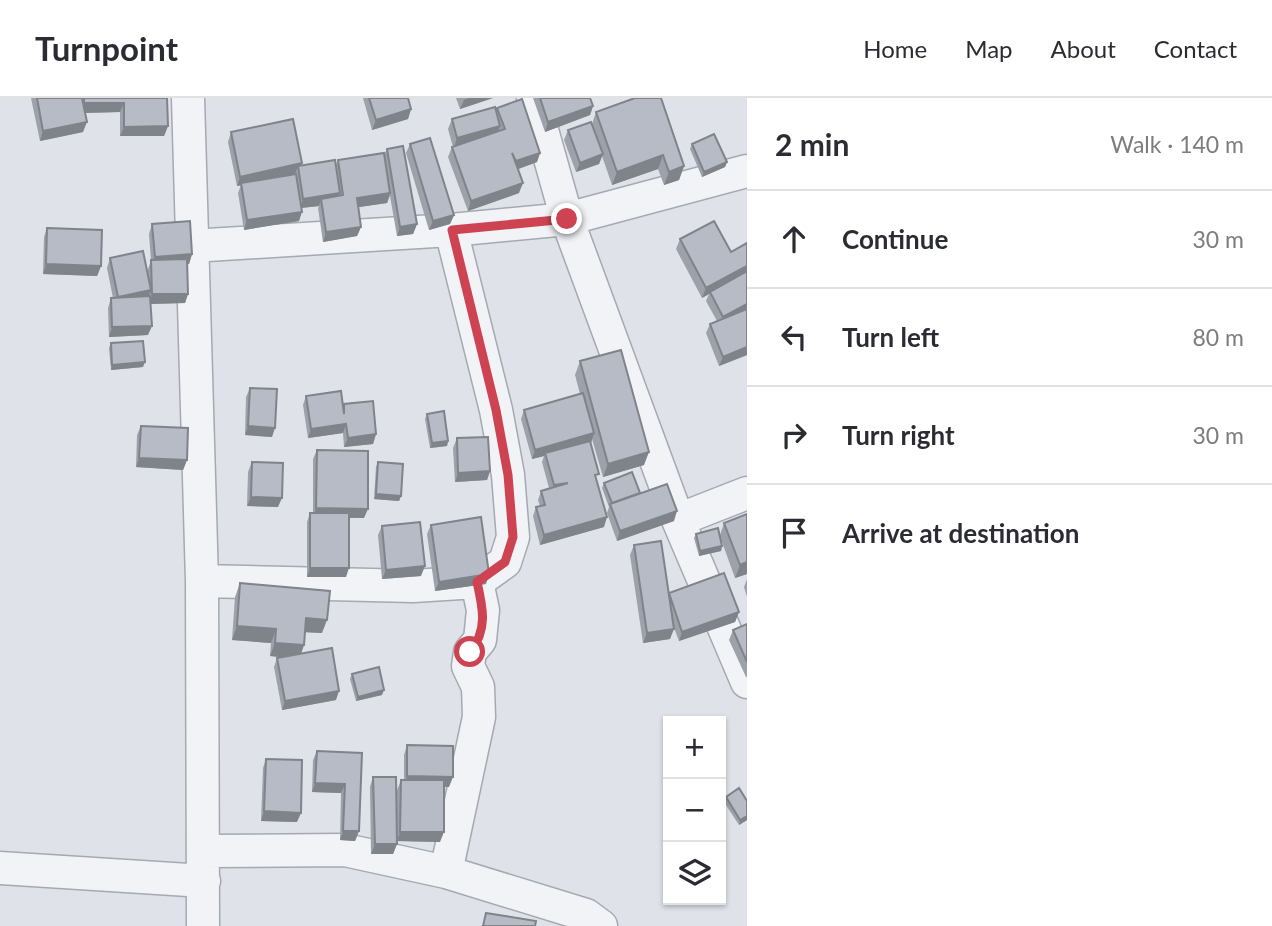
<!DOCTYPE html>
<html lang="en">
<head>
<meta charset="utf-8">
<style>
  body { margin:0; font-family:Lato,sans-serif; background:#f2f2f3; color:#2b2b33 }
  .controls { position:absolute; right:21px; bottom:21px; display:grid; overflow:hidden; border-radius:0px; box-shadow:0 2px 5px #0004 }
  .controls button { width:63px; height:63px; display:grid; place-items:center; padding:0; border:0; border-bottom:2px solid #e1e1e2; background:#fff; color:#2b2b33; font:35px sans-serif }
  .stop { position:absolute; width:21px; height:21px; margin:-16px; border:5px solid #ce4352; border-radius:50%; background:#fff }
  .stop.end { background:#ce4352; border-color:#fff; box-shadow:0 2px 7px #0008 }
  .list { margin:0; padding:0; list-style:none }
  h2 { display:flex; justify-content:space-between; align-items:center; height:91px; margin:0; padding:0 28px; font-size:30px }
  h2 small { font-size:23px; font-weight:400; color:#7c7c81 }
  .list li { display:grid; grid-template-columns:46px 1fr auto; gap:21px; align-items:center; box-sizing:border-box; height:98px; padding:0 28px; border-top:2px solid #e1e1e2 }
  .list b { display:block; font-size:26px; white-space:nowrap }
  .list em { font-size:23px; font-style:normal; color:#7c7c81 }
  .icon { flex:none; width:38px; height:38px; fill:none; stroke:currentColor; stroke-width:2; stroke-linecap:round; stroke-linejoin:round }
  .map { position:relative; flex:none; width:747px; height:828px; overflow:hidden }
  header { display:flex; align-items:center; gap:42px; box-sizing:border-box; height:98px; padding:0 35px; background:#fff; border-bottom:2px solid #e1e1e2 }
  header strong { font-size:33px }
  nav { display:flex; gap:38px; margin-inline-start:auto; font-size:24px }
  main { display:flex }
  aside { flex:1; background:#fff }
  .map>svg:first-child { display:block }
  .lines { fill:none; stroke-linecap:round; stroke-linejoin:round }
  .street-casing { stroke:#a4a9b2; stroke-width:35 }
  .street { stroke:#f2f3f7; stroke-width:32 }
  .wall { fill:#9da1a9 }
  .shaded-wall { fill:#7f838a }
  .building { fill:#b6bbc5; stroke:#7f838a; stroke-width:2 }
  .route { stroke:#ce4352; stroke-width:9 }
</style>
</head>
<body>
<header>
<strong>Turnpoint</strong>
<nav><a>Home</a><a>Map</a><a>About</a><a>Contact</a></nav>
</header>
<main>
<div class="map">
<svg width="747" height="828" viewBox="0 0 747 828">
  <rect width="100%" height="100%" fill="#dfe2e8"/>
  <g class="lines">
    <defs>
      <path id="street" d="M188,0L202,483L203,828
        M533,0L567,121L678,422L747,584
        M191,148L451,132L567,121L747,73
        M678,422L747,395
        M202,483L413,488L477,484L505,464L513,439L508,377L496,312L451,132
        M203,753L345,752L446,774L586,817L601,828
        M0,770L204,783
        M446,774L479,619L478,589L468,568L470,554L480,542L483,512L477,484"/>
    </defs>
    <use href="#street" class="street-casing"/>
    <use href="#street" class="street"/>
  </g>
  <path class="wall" d="M31,0H167L168,28L164,38H120V14L85,15L83,34L40,43Z
    M363,0H408L411,11L408,21L372,32Z
    M456,0H493L460,11Z
    M533,0H590L593,8L590,17L545,34Z
    M497,10L540,55L537,64L518,71L519,95L468,113L448,59L452,49H453L448,31L452,21L496,13Z
    M596,14L684,68L679,82L664,87L658,71L612,87L602,58L599,66L576,74L564,42L568,32L592,26Z
    M231,34L302,67L335,68L338,62L384,57L387,51L417,126L413,136L397,138L390,98L387,105L358,109L361,129L357,138L323,144L318,110L319,108L302,110L299,123L244,132L238,95L241,87L237,88L228,44Z
    M410,46L454,117L450,126L429,132L406,55Z
    M692,46L727,64L725,69L702,79L690,51Z
    M152,126L192,156L189,166H187L188,196L185,205L151,206L148,237L109,239L108,210L111,200H113L107,170L110,160L148,177V171L151,163L149,136Z
    M47,130L101,168L97,178L43,176L44,139Z
    M680,141L731,154L747,145V257L719,268L706,235L710,226L717,223L706,203L709,196L702,200L676,151Z
    M111,245L143,269L111,272L109,250Z
    M580,263L644,367L603,379L592,341L591,345L604,429L540,447L533,418L536,409L540,408L538,402L541,393L549,390L542,364L544,358L532,361L521,321L524,312L580,296L575,277Z
    M250,290L272,339L245,337L246,299Z
    M306,298L343,309L344,306L376,336L373,346L344,349L343,335L308,340L303,307Z
    M427,316L448,343L447,348L430,350L425,321Z
    M141,328L187,362L183,372L136,369L137,337Z
    M457,340L490,373L487,382L455,384L453,350Z
    M317,352L364,420H349L346,479H307V424L310,415H313V361Z
    M252,364L278,409L247,408L248,374Z
    M378,364L401,398L399,403L374,401L376,369Z
    M604,385L640,395L674,423L617,443L607,415L609,409L602,390Z
    M724,425L747,476L735,480L722,444V448L721,453L699,458L694,440L696,436L720,437Z
    M431,427L486,486L435,493L427,436Z
    M382,428L421,478L382,481L378,437Z
    M634,447L669,495L739,514L735,524L679,543L673,527L670,541L643,545L630,457Z
    M747,481V499L744,489Z
    M240,485L322,535L305,534L304,547L301,556L336,602L282,612L274,569L277,560L282,559L270,558L271,545L232,542L235,499Z
    M747,526V579H746L729,542L733,532Z
    M352,576L382,597L356,603L350,581Z
    M407,647L449,689L444,688L440,744L397,743V692L401,682H404V657Z
    M317,653L362,655L359,733L355,743L340,742L341,695L312,694L313,662Z
    M266,661L297,724L261,723L263,670Z
    M373,679L397,746L393,756H371L370,689Z
    M726,699L747,722L739,727L724,704Z"/>
  <path class="shaded-wall" d="M469,0H493L460,11L464,2Z
    M84,5H124L120,14L81,15Z
    M593,8L590,17L545,34L548,24Z
    M411,11L408,21L372,32L376,22Z
    M87,24L83,34L40,43L43,33Z
    M168,28L164,38H120L124,29Z
    M500,28L497,37L454,49L457,40Z
    M540,55L537,64L513,73L516,63Z
    M603,56L599,66L576,74L580,65Z
    M663,57L658,71L612,87L617,74Z
    M727,64L725,69L702,79L704,74Z
    M302,65L299,75L298,68L295,76L237,88L240,79Z
    M684,68L679,82L664,87L669,74Z
    M523,85L519,95L468,113L471,103Z
    M340,95L336,105L321,101L319,108L300,110L303,101Z
    M390,95L387,105L353,110L357,100Z
    M302,114L299,123L244,132L247,122Z
    M454,117L450,126L429,132L433,123Z
    M417,126L413,136L397,138L400,129Z
    M361,129L357,138L323,144L326,134Z
    M192,156L189,166L151,169L155,159Z
    M46,166L101,168L97,178L43,176Z
    M747,168V176L710,194L709,196L702,200L706,190Z
    M151,192L148,201L115,208L118,199Z
    M152,196H188L185,205L149,206Z
    M747,206V213L720,228L723,219Z
    M152,228L148,237L109,239L112,229Z
    M747,249V257L719,268L723,259Z
    M145,264L143,269L111,272L112,267Z
    M346,326L343,335L308,340L311,331Z
    M248,328L275,330L272,339L245,337Z
    M594,335L591,345L545,355L544,358L532,361L535,352Z
    M376,336L373,346L344,349L348,340Z
    M448,343L447,348L430,350L432,345Z
    M649,354L644,367L603,379L608,366Z
    M139,360L187,362L183,372L136,369Z
    M490,373L487,382L455,384L458,375Z
    M376,396L401,398L399,403L374,401Z
    M251,399L282,400L278,409L247,408Z
    M316,410L368,411L364,420L313,419Z
    M677,413L674,423L617,443L620,433Z
    M607,419L604,429L540,447L544,437Z
    M722,448L721,453L699,458L700,453Z
    M747,464V476L735,480L740,467Z
    M425,468L421,478L382,481L386,472Z
    M310,470H349L346,479H307Z
    M489,476L486,486L435,493L439,484Z
    M739,514L735,524L679,543L682,534Z
    M306,520L327,522L322,535L301,534Z
    M237,528L276,531L271,545L232,542Z
    M674,531L670,541L643,545L647,535Z
    M275,545L304,547L299,561L270,558Z
    M384,592L382,597L356,603L358,599Z
    M339,593L336,602L282,612L285,603Z
    M407,678L453,679L449,689L404,688Z
    M315,685L345,686L341,695L312,694Z
    M264,713L301,715L297,724L261,723Z
    M747,718V722L739,727L740,722Z
    M343,733H359L355,743L340,742Z
    M400,734H444L440,744L397,743Z
    M375,746H397L393,756H371Z"/>
  <path class="building" d="M37,0H82L87,24L43,33Z
    M84,0H167L168,28L124,29V5H84Z
    M369,0H408L411,11L376,22Z
    M540,0H590L593,8L548,24Z
    M635,0H661L684,68L669,74L663,57L617,74L596,14Z
    M522,1L540,55L516,63L512,55L523,85L471,103L452,49L505,31L497,10Z
    M495,9L500,28L457,40L452,21Z
    M293,21L302,65L240,79L231,34Z
    M591,24L603,56L580,65L568,32Z
    M714,36L727,64L704,74L692,46Z
    M430,40L454,117L433,123L410,46Z
    M403,48L417,126L400,129L387,51Z
    M384,55L390,95L357,100L361,129L326,134L321,101L343,97L338,62Z
    M335,62L340,95L303,101L298,68Z
    M296,76L302,114L247,122L241,85Z
    M190,123L192,156L155,159L152,126Z
    M714,123L731,154L747,145V168L706,190L680,141Z
    M47,130L102,132L101,168L46,166Z
    M143,153L151,192L118,199L110,160Z
    M187,161L188,196H152L151,162Z
    M747,173V206L723,219L710,194Z
    M150,198L152,228L112,229L111,200Z
    M747,211V249L723,259L710,226Z
    M143,243L145,264L112,267L111,245Z
    M621,252L649,354L608,366L580,263Z
    M250,290L277,291L275,330L248,328Z
    M341,293L344,316V306L373,303L376,336L348,340L346,326L311,331L306,298Z
    M583,295L594,335L535,352L524,312Z
    M444,313L448,343L432,345L427,316Z
    M141,328L188,330L187,362L139,360Z
    M488,339L490,373L458,375L457,340Z
    M590,343L599,376L595,377L607,419L544,437L536,409L545,407L541,393L568,385L554,387L545,355Z
    M317,352L368,353V411L316,410Z
    M252,364L283,365L282,400L251,399Z
    M378,364L403,366L401,398L376,396Z
    M632,374L640,395L612,405L604,385Z
    M667,386L677,413L620,433L610,406Z
    M310,415H349V470H310Z
    M747,416V464L740,467L724,425Z
    M481,419L489,476L439,484L431,427Z
    M420,424L425,468L386,472L382,428Z
    M718,430L722,448L700,453L696,436Z
    M661,443L674,531L647,535L634,447Z
    M724,475L739,514L682,534L669,495Z
    M240,485L330,493L327,522L306,520L304,547L275,545L276,531L237,528Z
    M747,526V564L733,532Z
    M332,550L339,593L285,603L277,560Z
    M379,569L384,592L358,599L352,576Z
    M407,647L453,648V679L407,678Z
    M317,653L362,655L359,733H343L345,686L315,685Z
    M266,661L302,662L301,715L264,713Z
    M373,679H396L397,746H375Z
    M401,682H444V734H400Z
    M739,690L747,703V718L740,722L726,699Z
    M486,815L536,823L535,828H483Z"/>
  <g class="lines">
    <path class="route" d="M470,554C488,532 483,510 477,484L505,464L513,439L508,377L496,312L452,132L567,121"/>
  </g>
</svg>
<div class="controls">
<button>+</button>
<button>−</button>
<button><svg class="icon" aria-label="layers" viewBox="0 0 24 24"><path d="M12 4l9 5-9 5-9-5zM3 14l9 5 9-5"/></svg></button>
</div>
<div class="stop" style="left:470px;top:554px"></div>
<div class="stop end" style="left:567px;top:121px"></div>
</div>
<aside>
<h2>2 min<small>Walk · 140 m</small></h2>
<ul class="list">
<li><svg class="icon" aria-label="ahead" viewBox="0 0 24 24"><path d="M12 20V5M6 11l6-6 6 6"/></svg><div><b>Continue</b></div><em>30 m</em></li>
<li><svg class="icon" aria-label="left" viewBox="0 0 24 24"><path d="M17 20v-9H6M10 6l-5 5 5 5"/></svg><div><b>Turn left</b></div><em>80 m</em></li>
<li><svg class="icon" aria-label="right" viewBox="0 0 24 24"><path d="M7 20v-9h11M14 6l5 5-5 5"/></svg><div><b>Turn right</b></div><em>30 m</em></li>
<li><svg class="icon" aria-label="arrive" viewBox="0 0 24 24"><path d="M6 21V4h12l-3 4 3 4H6"/></svg><div><b>Arrive at destination</b></div></li>
</ul>
</aside>
</main>
</body>
</html>
